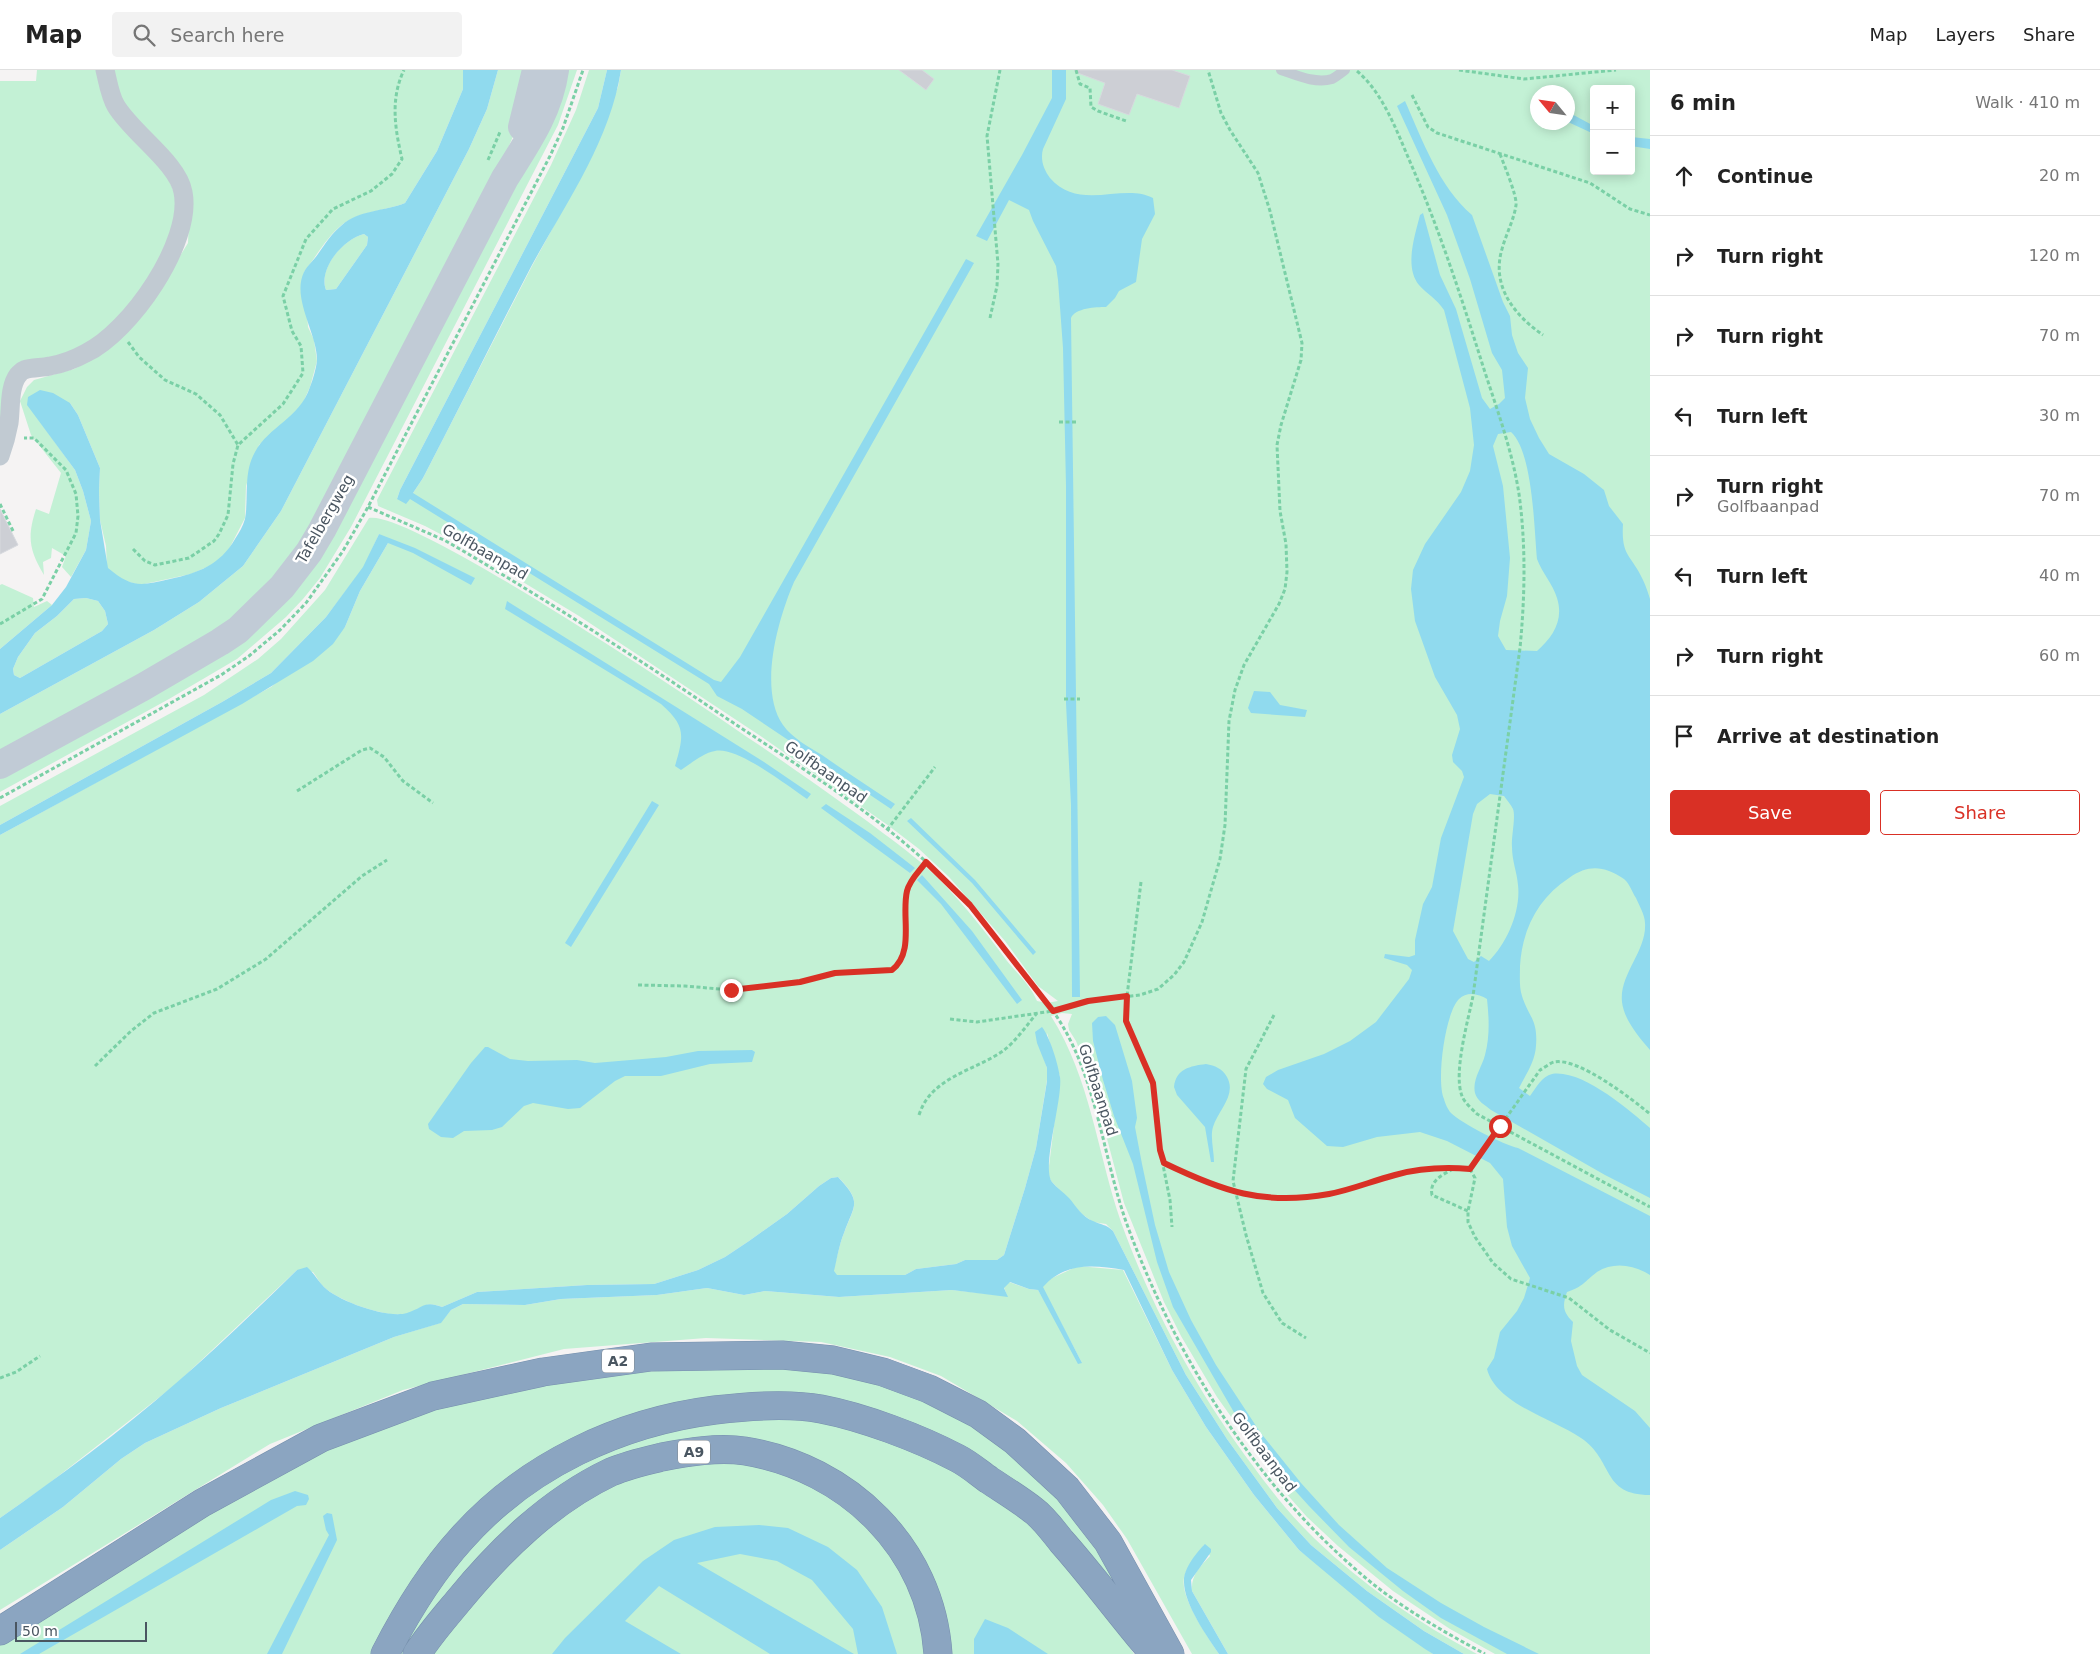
<!DOCTYPE html>
<html lang="en">
<head>
<meta charset="utf-8">
<style>
  body { margin:0; font-family:"DejaVu Sans",sans-serif; background:#f2f2f2; color:#222 }
  .controls { position:absolute; right:15px; top:15px; display:grid; overflow:hidden; border-radius:5px; box-shadow:0 2px 12px #0003 }
  .controls button { width:45px; height:45px; display:grid; place-items:center; padding:0; border:0; border-bottom:1px solid #e0e0e0; background:#fff; color:#222; font:25px sans-serif }
  .compass { position:absolute; left:1530px; top:15px; width:45px; height:45px; border-radius:50%; background:#fff; box-shadow:0 2px 12px #0003; rotate:299deg }
  .scale { position:absolute; left:15px; bottom:12px; width:132px; box-sizing:border-box; padding-left:5px; border:2px solid #4a5661; border-top:0; font-size:14px; line-height:18px; white-space:nowrap; color:#4a5661; -webkit-text-stroke:4px #fff; paint-order:stroke }
  .stop { position:absolute; width:15px; height:15px; margin:-11px; border:4px solid #d93025; border-radius:50%; background:#fff }
  .stop.end { background:#d93025; border-color:#fff; box-shadow:0 1px 5px #0008 }
  .list { margin:0; padding:0; list-style:none }
  h2 { display:flex; justify-content:space-between; align-items:center; height:65px; margin:0; padding:0 20px; font-size:21px }
  h2 small { font-size:16px; font-weight:400; color:#767676 }
  .list li { display:grid; grid-template-columns:32px 1fr auto; gap:15px; align-items:center; box-sizing:border-box; height:80px; padding:0 20px; border-top:1px solid #e0e0e0 }
  .list b { display:block; font-size:19px; white-space:nowrap }
  .list p { margin:0; font-size:16px; white-space:nowrap; color:#767676 }
  .list em { font-size:16px; font-style:normal; color:#767676 }
  .actions { display:flex; gap:10px; padding:15px 20px }
  .actions a { flex:1; padding:11px 0; border:1px solid #d93025; border-radius:5px; text-align:center; font-size:18px; color:#d93025 }
  .actions .main { background:#d93025; color:#fff }
  .icon { flex:none; width:28px; height:28px; fill:none; stroke:currentColor; stroke-width:2; stroke-linecap:round; stroke-linejoin:round }
  .map { position:relative; flex:none; width:1650px; height:1584px; overflow:hidden }
  header { display:flex; align-items:center; gap:30px; box-sizing:border-box; height:70px; padding:0 25px; background:#fff; border-bottom:1px solid #e0e0e0 }
  header strong { font-size:24px }
  nav { display:flex; gap:28px; margin-inline-start:auto; font-size:18px }
  .search { width:350px; height:45px; background:#f2f2f2; display:flex; align-items:center; gap:12px; box-sizing:border-box; padding:0 18px; border-radius:5px; color:#767676; font-size:19px }
  main { display:flex }
  aside { flex:1; background:#fff }
  .map>svg:first-child { display:block }
  .green { fill:#c3f1d5; fill-rule:evenodd }
  .water { fill:#90daee; fill-rule:evenodd }
  .building { fill:#cdcfd5; stroke:#d7d9de }
  .lines { fill:none; stroke-linecap:round; stroke-linejoin:round }
  .highway-casing { stroke:#7690ad; stroke-width:29 }
  .path { stroke:#7ad0a6; stroke-width:3; stroke-dasharray:4 2.5; stroke-linecap:butt }
  .lane { stroke:#c1cad2; stroke-width:10 }
  .street { stroke:#c1cad2; stroke-width:19 }
  .secondary { stroke:#c1cbd6; stroke-width:28 }
  .highway { stroke:#8ba5c1; stroke-width:28 }
  .route { stroke:#d93025; stroke-width:6 }
  .labels { text-anchor:middle; stroke-width:5; stroke-linejoin:round; paint-order:stroke }
  .shield { fill:#fff; stroke:#808990; stroke-width:1 }
  .shield-label { font-size:14px; font-weight:bold; fill:#4a5661 }
  .street-label { font-size:15px; fill:#4a5661; stroke:#fff }
</style>
</head>
<body>
<header>
<strong>Map</strong>
<div class="search"><svg class="icon" aria-label="search" viewBox="0 0 24 24"><circle cx="10" cy="10" r="6"/><path d="M15 15l6 6"/></svg>Search here</div>
<nav><a>Map</a><a>Layers</a><a>Share</a></nav>
</header>
<main>
<div class="map">
<svg width="1650" height="1584" viewBox="0 0 1650 1584">
  <rect width="100%" height="100%" fill="#f5f3f3"/>
  <path class="green" d="M37,0H98L165,100L177,130L175,154L158,194L123,245L82,280L24,293L0,369V11H36Z
    M114,0H463V19L437,81L405,133C385,141 361,141 343,154C327,166 316,187 304,202L308,257L314,270L317,291L310,317L301,337L259,375L246,416L245,448L228,481L214,494L191,504L140,515L122,510L107,498L106,476L100,450L99,421L100,398L78,345L70,333L41,353L75,400L83,421L91,451L86,480L71,507L62,497L66,486L52,478L51,488L43,492L44,505C29,480 27,467 36,439L49,444L61,403L31,365L20,331L27,317L34,310L74,299L89,291L175,194L188,173L190,122L129,42L120,25Z
    M498,0H530L517,57L506,83L312,458L244,544L0,685V644L154,560L199,532L243,496L281,441L469,79L487,39Z
    M564,0H577L558,55L351,457L320,508L303,529L286,547L237,589L169,629L0,722V708L278,536Z
    M589,0H607L598,38L400,420L397,429L413,423L423,408L532,196L582,104L618,17L621,0H1650V1584H1495L1450,1559L1393,1521L1338,1476L1307,1447L1284,1421L1217,1327L1181,1266L1164,1232L1124,1133L1092,1012L1076,971L1069,960L1068,954L1072,944L1062,943L1051,946C1091,1010 1097,1082 1121,1152C1152,1239 1198,1323 1253,1396C1272,1422 1292,1447 1315,1469C1363,1515 1418,1553 1477,1584H1464L1424,1561L1367,1521L1311,1475L1277,1438L1227,1369L1186,1305L1113,1161L1106,1154L1093,1152L1082,1144L1051,1111L1048,1104L1060,1007L1047,963L1043,986L1047,998V1010L1036,1078L1025,1118L1004,1185L997,1190H965L956,1194L916,1199L905,1205L837,1206L833,1201C837,1189 839,1175 844,1163C854,1136 863,1132 838,1107L831,1108L819,1116L787,1144L749,1171L725,1187L698,1200L654,1214L587,1215L477,1222L442,1237C423,1230 422,1240 406,1244C386,1248 339,1231 325,1218C320,1214 317,1207 313,1202L297,1200L175,1315L47,1415L0,1448V765L271,617L345,557L360,521L388,473L379,464L364,497L326,547L271,603L222,632L0,755V736L204,625L258,589L281,569L325,520L369,448C419,436 869,745 925,796C956,824 982,857 1007,891C1017,903 1031,916 1037,931L1047,933L1058,931L1038,916L1005,871L949,807L919,779L889,756L762,667L579,546L465,477L425,456L378,436L377,430L551,95L576,40ZM1594,19H1631V101H1594ZM1538,22H1568V52H1538Z
    M364,164L368,167L367,175L336,219L326,220C318,198 343,169 364,164Z
    M2,514L33,528L34,537L47,531L52,535L0,579V515Z
    M86,528L98,531L105,541L108,554L102,561L20,608L14,605L13,599L18,587L35,563L57,546L74,529Z
    M1078,1196L1123,1200L1172,1300L1206,1357L1254,1425L1299,1480L1433,1584H1228L1192,1521C1191,1505 1199,1498 1210,1486L1204,1475C1197,1485 1187,1495 1184,1508C1180,1528 1208,1567 1219,1584H1192L1127,1469L1103,1435L1066,1393L1017,1351L941,1306L890,1287L821,1272L706,1268L564,1279L403,1320L270,1374L0,1540V1480L63,1437L121,1389L145,1373L221,1338L394,1267L440,1253L451,1240L463,1234L525,1235L561,1229L657,1225L707,1218L744,1225L765,1221L839,1227L952,1220L1007,1226L1004,1217L1009,1212L1029,1219L1038,1220L1082,1293L1042,1217L1050,1209Z
    M831,1296L936,1329L1058,1416L1128,1512L1076,1501L1103,1536L1134,1584H0V1566L107,1497L378,1351L553,1304Z"/>
  <path class="water" d="M463,0H498L487,39L469,79L281,441L243,496L199,532L154,560L0,644V579L52,535L66,517L86,480L91,451L83,421L75,400L27,335L28,327L40,320L53,323L70,333L78,345L100,398L99,421L100,450L108,498C132,518 140,516 170,509C198,503 220,495 235,469C239,463 243,456 245,449C249,427 243,403 255,382C269,356 299,349 310,317C313,309 316,299 317,291C318,264 291,229 304,202C307,196 314,190 318,184C325,174 332,163 342,155C359,140 385,141 405,133L437,81L463,19ZM364,164L368,167L367,175L336,219L326,220C318,199 343,169 364,164ZM86,528L98,531L105,541L108,554L102,561L20,608L14,605L13,599L18,587L35,563L57,546L74,529Z
    M607,0H621C610,71 566,133 532,195C495,266 460,337 423,408L413,423L714,610L721,612L740,587L966,189L974,193L794,512C778,549 758,619 783,655C792,668 809,677 822,685C846,702 871,718 895,734L891,739L742,639L717,626L709,614L410,429L406,434L397,429L400,420L598,38Z
    M1052,0H1066V29L1043,79C1040,90 1044,100 1050,108C1079,142 1124,112 1153,128L1155,144L1142,169L1136,212L1119,221L1115,228L1106,237C1096,237 1075,238 1071,248L1080,927H1072L1071,735L1066,633V416L1063,278L1058,210L1056,196L1033,151L1029,140L1009,130L987,171L976,166L1022,85L1052,28Z
    M1405,31C1422,69 1439,117 1472,145L1503,232L1510,246L1512,265L1518,283L1528,298L1525,328L1530,349L1539,368L1549,384L1584,404L1604,420L1609,436L1623,454C1621,487 1631,484 1643,510C1646,516 1648,523 1650,529V980C1639,967 1624,950 1622,932C1619,904 1647,881 1645,853C1645,845 1639,835 1636,828C1632,822 1630,814 1624,809C1604,796 1589,794 1569,808C1538,828 1522,860 1520,896C1520,906 1519,917 1522,926C1529,948 1538,949 1536,976C1535,992 1526,1004 1519,1018L1530,1026C1536,1018 1542,1006 1552,1004C1582,999 1629,1040 1650,1058V1128L1605,1105L1491,1040C1485,1035 1477,1031 1475,1023C1472,1010 1482,997 1485,985C1490,966 1489,948 1487,929C1479,924 1467,921 1459,929C1445,943 1436,1011 1444,1029C1445,1033 1448,1040 1451,1043C1461,1053 1504,1075 1518,1078L1650,1146V1205C1634,1195 1614,1191 1597,1202C1585,1211 1583,1217 1567,1222C1562,1236 1563,1242 1573,1252L1571,1271L1577,1296L1582,1305L1635,1341L1650,1358V1425C1601,1425 1614,1390 1581,1368C1553,1349 1496,1334 1487,1299L1494,1288L1500,1262L1517,1241L1524,1228L1530,1208L1512,1176L1507,1157L1503,1109L1490,1093L1447,1071L1420,1062L1377,1067L1343,1077L1327,1076L1295,1048L1288,1030L1267,1019L1263,1014L1266,1007L1278,1000L1324,984L1350,971L1376,952L1409,909L1412,900L1407,895L1384,888L1385,884L1409,887L1415,885V870L1423,834L1432,817L1441,768L1464,707L1462,701L1453,692L1452,685L1460,659L1457,645L1435,607L1415,551L1411,519L1413,500L1425,474L1461,422L1470,401L1474,375L1470,338L1444,240C1437,229 1427,224 1419,215C1404,197 1415,165 1420,145L1423,143L1440,205L1456,239L1482,328L1490,339L1499,334L1505,328L1502,300L1492,283L1470,209L1447,145L1397,36ZM1511,362C1533,382 1534,458 1537,489C1542,503 1553,514 1557,528C1564,550 1553,567 1537,581L1506,580L1498,566L1500,551L1507,526L1510,488L1503,416L1493,376L1498,364ZM1490,724L1504,726C1507,730 1511,735 1513,739C1516,747 1511,767 1512,777C1512,791 1517,802 1518,815C1521,841 1507,873 1489,891L1481,886L1474,892L1468,889L1453,861L1473,744L1477,734Z
    M1568,42L1594,56V64L1568,52Z
    M1631,67L1650,69V79L1631,76Z
    M379,464L415,478L475,508L471,515L413,483L388,473L360,521L345,557L333,574L313,591L242,634L0,765V755L222,632L271,603L326,547L363,497Z
    M507,531L764,692L811,724L807,729C788,716 737,676 715,681C703,683 692,693 681,700L675,696C684,665 686,656 661,634L505,539Z
    M1254,621L1270,622L1280,635L1307,640L1305,647L1251,643L1248,638Z
    M652,731L659,735L571,877L565,873Z
    M826,734L870,763L915,798L910,803L821,738Z
    M911,748L975,810L1036,882L1033,885L972,813L907,751Z
    M922,805L972,861L1022,930L1017,934L941,834L917,810Z
    M1106,946L1115,955L1132,1011L1137,1048L1135,1057L1142,1094L1155,1155L1169,1202L1191,1250L1216,1295L1260,1362L1301,1413L1339,1455L1387,1498L1441,1533L1484,1557L1539,1584H1507L1441,1548L1403,1521L1349,1477L1309,1436L1271,1394L1239,1351L1173,1237L1157,1192L1133,1094L1114,1046L1103,1010L1093,971L1092,953L1098,947Z
    M1042,957C1050,967 1058,994 1060,1007C1063,1029 1041,1098 1052,1112C1057,1118 1063,1122 1069,1128C1076,1136 1082,1147 1093,1151C1101,1155 1106,1154 1113,1161L1186,1305L1227,1369L1277,1438L1311,1475L1367,1521L1424,1561L1464,1584H1433L1425,1579L1379,1547L1299,1480L1254,1425L1206,1357L1172,1300L1124,1200C1093,1195 1065,1192 1043,1217L1082,1293L1078,1294L1038,1220L1029,1219L1010,1212L1004,1218L1008,1227L952,1220L839,1227L765,1221L744,1225L707,1218L657,1225L561,1229L525,1235L463,1234L451,1240L441,1253L394,1267L221,1338L145,1373L121,1389L63,1437L0,1480V1448C60,1406 120,1362 175,1314C217,1278 257,1239 297,1200L307,1197C314,1203 318,1211 324,1217C338,1231 388,1249 407,1243C423,1238 424,1230 442,1237L477,1222L587,1215L654,1214L698,1200L725,1187L749,1171L787,1144L819,1116L831,1108L838,1107C863,1133 854,1135 844,1163C839,1175 837,1189 834,1201L837,1205H905L916,1199L956,1194L965,1190H997L1004,1185L1025,1118L1036,1078L1047,1011V998L1037,973L1035,962Z
    M485,977H488L510,989L528,991L577,990L595,993L666,987L698,981L752,980L755,982L752,992L710,994L661,1006H625L615,1011L580,1038L568,1039L533,1033L524,1036L502,1057L492,1060L464,1061L453,1068L441,1067L429,1059L428,1054L471,993Z
    M1206,994C1215,996 1222,998 1227,1007C1237,1025 1218,1040 1213,1057C1210,1067 1214,1081 1214,1092H1211L1205,1057L1177,1025L1174,1017C1176,999 1190,996 1206,994Z
    M295,1421L308,1425L309,1429L306,1435L297,1436L39,1584H20L271,1430Z
    M327,1443L332,1444L337,1470L282,1584H267L329,1465L326,1460L323,1446Z
    M759,1455L788,1458L828,1477L857,1500L882,1537L897,1584H858L853,1559L812,1510L777,1491L740,1484L697,1493L854,1584H770L659,1516L625,1551L681,1584H552L565,1568L643,1491L674,1470L715,1457Z
    M1205,1474L1211,1479V1482L1191,1510L1192,1521L1228,1584H1219C1207,1566 1183,1533 1184,1510C1184,1498 1197,1482 1205,1474Z
    M985,1549L1008,1558L1048,1584H974V1569Z"/>
  <path class="building" d="M899,0H922L934,9L926,20Z
    M1075,0H1172L1190,6L1179,38L1137,24L1129,45L1098,34L1105,13L1075,2Z
    M0,439L18,475L0,484Z"/>
  <g class="lines">
    <defs>
      <path id="highway" d="M0,1561L202,1433L321,1368L433,1326L543,1302L651,1287L782,1285L833,1290L883,1302L929,1319L978,1344L1015,1371L1067,1419L1108,1472L1170,1584
        M385,1584C406,1543 431,1502 462,1468C527,1395 620,1352 715,1340C748,1336 789,1333 821,1339C863,1347 919,1368 957,1388C969,1394 979,1403 989,1410C1004,1420 1019,1429 1033,1440C1044,1448 1053,1461 1062,1472C1094,1508 1122,1547 1154,1584
        M417,1584C429,1565 444,1548 459,1530C501,1479 550,1431 611,1402C627,1395 645,1391 662,1387C688,1382 718,1377 745,1381C848,1398 931,1478 938,1584"/>
    </defs>
    <use href="#highway" class="highway-casing"/>
    <path class="path" d="M1076,0L1080,14L1090,18L1091,37L1098,41L1126,51
      M1459,0L1524,9L1616,0
      M1357,1C1384,24 1397,62 1411,94C1439,159 1461,226 1482,293C1496,337 1512,379 1519,424C1526,475 1525,526 1520,578L1473,926C1468,951 1453,1003 1462,1026C1464,1032 1472,1039 1477,1044L1650,1137
      M1412,25L1428,57L1437,63L1590,113L1630,139L1650,145
      M1500,84C1504,95 1517,125 1516,135C1514,150 1506,164 1502,179C1491,216 1514,245 1543,265
      M488,90L500,62
      M990,248L997,216L998,194L987,66L1000,0
      M128,272L139,287L165,310L196,324L220,345L238,375
      M1059,352H1077
      M0,434L14,463
      M368,437L444,470L470,485C557,537 642,591 726,648C798,696 876,743 939,804C967,831 990,861 1015,892C1027,908 1041,924 1053,941C1098,1005 1102,1088 1129,1160C1180,1295 1260,1422 1373,1514C1407,1541 1446,1563 1485,1584
      M133,479L145,491L155,495L189,488L214,471L219,464L228,445L233,394L238,375L283,334L303,303L301,276L292,261L283,226L306,169L333,139L371,121L392,104L402,89C395,59 390,29 404,0
      M0,554L42,529L76,463L78,446L76,424L66,400L34,368H24
      M1064,629H1080
      M297,721L362,680L370,678L384,687L403,711L433,733
      M0,728L221,605L249,586L280,560L306,533L343,481L368,437L550,86L563,58L583,0
      M887,760L935,697
      M1141,812L1127,926L1126,951L1153,1013L1160,1080L1170,1130L1172,1157
      M638,915L685,916L731,920L800,913L835,903L892,900C915,882 900,846 907,821C909,809 919,802 926,792
      M1274,945L1246,999L1233,1111L1246,1165L1263,1223L1282,1253L1306,1268
      M950,949L977,952L1053,941L1088,931L1140,925L1158,919L1174,905L1184,892L1202,852L1220,789L1225,755L1229,651L1235,620L1244,595L1279,534L1285,519L1287,502L1286,474L1280,441L1277,375L1281,355L1301,290L1302,273L1270,141L1258,103L1230,60L1221,43L1208,0
      M95,996L131,961L154,943L217,919L266,889L362,806L387,790
      M919,1045C931,1007 974,1001 1003,981C1016,971 1027,955 1037,943
      M1164,1093C1222,1121 1263,1136 1329,1124C1351,1120 1372,1111 1395,1105C1420,1098 1444,1097 1470,1099L1540,1000C1544,998 1550,993 1554,992C1578,987 1632,1029 1650,1044
      M1453,1099C1442,1105 1429,1111 1432,1125L1468,1141
      M1470,1099L1475,1108L1468,1141V1152L1475,1167L1493,1193L1511,1209L1569,1228L1610,1260L1650,1283
      M0,1308L16,1302L40,1286"/>
    <path class="lane" d="M1281,0C1296,5 1315,14 1332,9C1336,7 1341,3 1345,0"/>
    <path class="street" d="M0,386C4,375 7,364 9,353C11,338 9,317 18,305C20,303 21,301 24,300C32,297 42,298 50,296C62,294 75,289 86,283C130,262 193,172 183,122C178,93 133,64 116,36C110,26 108,12 105,0"/>
    <path class="secondary" d="M522,57L536,0
      M0,695L143,617L220,572L238,560L282,517L309,482L322,460L505,108C527,73 549,42 555,0"/>
    <use href="#highway" class="highway"/>
  </g>
  <g class="lines">
    <path class="route" d="M731,920L800,912L835,903L892,900C915,882 901,846 907,821C910,809 919,802 926,792L970,835L1053,941L1088,931L1127,926L1126,951L1153,1013L1160,1080L1164,1093C1222,1121 1263,1136 1329,1124C1351,1120 1372,1111 1395,1105C1420,1098 1445,1097 1470,1099L1500,1056"/>
  </g>
  <g class="labels">
    <g class="shield">
      <rect x="602" y="1279.5" width="32" height="23" rx="4"/>
      <rect x="678" y="1370.5" width="32" height="23" rx="4"/>
    </g>
    <g class="shield-label">
      <text x="618" y="1296">A2</text>
      <text x="694" y="1387">A9</text>
    </g>
    <g class="street-label">
      <text transform="translate(325 449) rotate(-60)" y="5">Tafelbergweg</text>
      <text transform="translate(485 482) rotate(30)" y="5">Golfbaanpad</text>
      <text transform="translate(826 702) rotate(35)" y="5">Golfbaanpad</text>
      <text transform="translate(1098 1020) rotate(72)" y="5">Golfbaanpad</text>
      <text transform="translate(1264 1382) rotate(53)" y="5">Golfbaanpad</text>
    </g>
  </g>
</svg>
<div class="controls">
<button>+</button>
<button>−</button>
</div>
<svg class="compass" viewBox="-18 -18 36 36"><path d="M0-13l5 13h-10z" fill="#e53935"/><path d="M0 13l5-13h-10z" fill="#767676"/></svg>
<div class="scale">50 m</div>
<div class="stop" style="left:1500px;top:1056px"></div>
<div class="stop end" style="left:731px;top:920px"></div>
</div>
<aside>
<h2>6 min<small>Walk · 410 m</small></h2>
<ul class="list">
<li><svg class="icon" aria-label="ahead" viewBox="0 0 24 24"><path d="M12 20V5M6 11l6-6 6 6"/></svg><div><b>Continue</b></div><em>20 m</em></li>
<li><svg class="icon" aria-label="right" viewBox="0 0 24 24"><path d="M7 20v-9h11M14 6l5 5-5 5"/></svg><div><b>Turn right</b></div><em>120 m</em></li>
<li><svg class="icon" aria-label="right" viewBox="0 0 24 24"><path d="M7 20v-9h11M14 6l5 5-5 5"/></svg><div><b>Turn right</b></div><em>70 m</em></li>
<li><svg class="icon" aria-label="left" viewBox="0 0 24 24"><path d="M17 20v-9H6M10 6l-5 5 5 5"/></svg><div><b>Turn left</b></div><em>30 m</em></li>
<li><svg class="icon" aria-label="right" viewBox="0 0 24 24"><path d="M7 20v-9h11M14 6l5 5-5 5"/></svg><div><b>Turn right</b><p>Golfbaanpad</p></div><em>70 m</em></li>
<li><svg class="icon" aria-label="left" viewBox="0 0 24 24"><path d="M17 20v-9H6M10 6l-5 5 5 5"/></svg><div><b>Turn left</b></div><em>40 m</em></li>
<li><svg class="icon" aria-label="right" viewBox="0 0 24 24"><path d="M7 20v-9h11M14 6l5 5-5 5"/></svg><div><b>Turn right</b></div><em>60 m</em></li>
<li><svg class="icon" aria-label="arrive" viewBox="0 0 24 24"><path d="M6 21V4h12l-3 4 3 4H6"/></svg><div><b>Arrive at destination</b></div></li>
</ul>
<div class="actions"><a class="main">Save</a><a>Share</a></div>
</aside>
</main>
</body>
</html>
